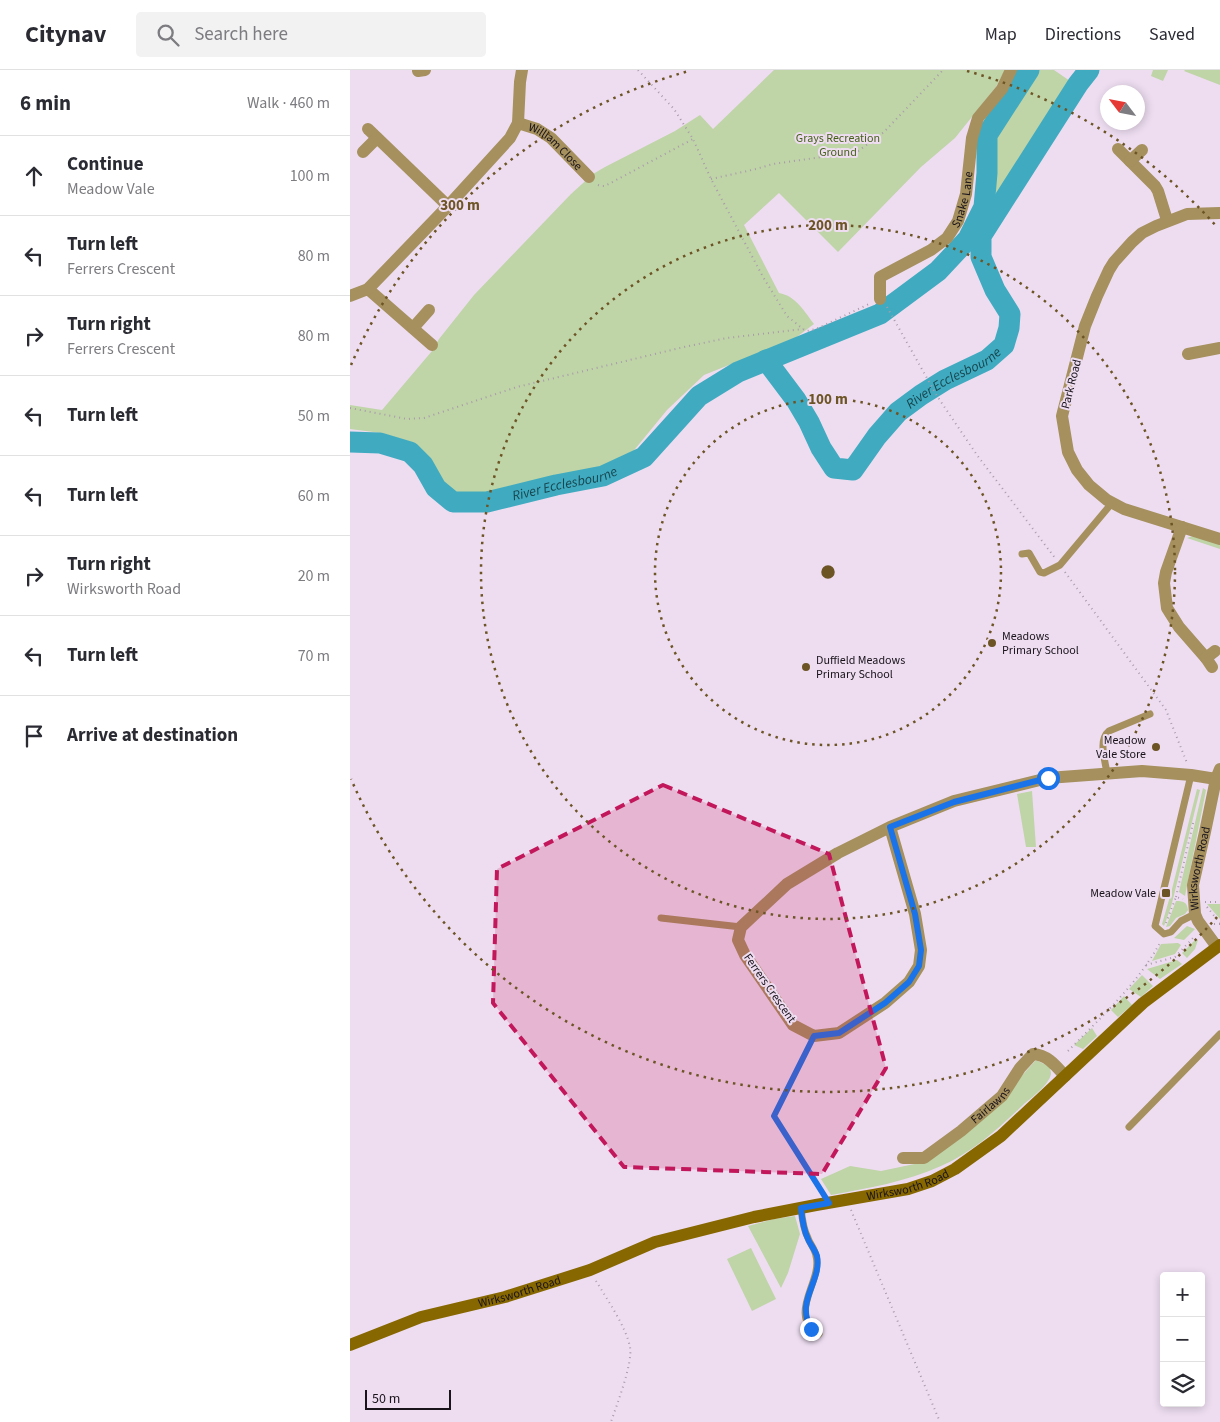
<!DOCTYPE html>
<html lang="en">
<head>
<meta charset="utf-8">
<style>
  body { margin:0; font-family:"Source Sans 3",sans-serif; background:#f2f2f3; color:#2b2b33 }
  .controls { position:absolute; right:15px; bottom:15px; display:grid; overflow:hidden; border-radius:5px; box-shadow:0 2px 8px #0003 }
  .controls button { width:45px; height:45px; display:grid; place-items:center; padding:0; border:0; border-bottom:1px solid #e1e1e2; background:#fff; color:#2b2b33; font:25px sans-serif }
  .compass { position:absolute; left:750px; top:15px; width:45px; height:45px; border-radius:50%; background:#fff; box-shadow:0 2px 8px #0003; rotate:302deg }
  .scale { position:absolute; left:15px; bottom:12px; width:86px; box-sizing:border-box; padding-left:5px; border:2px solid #19131a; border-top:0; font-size:14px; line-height:18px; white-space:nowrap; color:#19131a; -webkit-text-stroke:4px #eeddf1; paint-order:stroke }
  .stop { position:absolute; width:15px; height:15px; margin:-11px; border:4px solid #1a73e8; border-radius:50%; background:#fff }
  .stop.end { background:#1a73e8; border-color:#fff; box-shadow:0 1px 5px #0008 }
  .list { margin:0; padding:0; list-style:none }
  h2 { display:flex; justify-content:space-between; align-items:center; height:65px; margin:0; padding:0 20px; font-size:21px }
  h2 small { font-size:16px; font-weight:400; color:#7c7c81 }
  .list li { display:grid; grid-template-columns:32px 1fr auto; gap:15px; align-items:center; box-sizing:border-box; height:80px; padding:0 20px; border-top:1px solid #e1e1e2 }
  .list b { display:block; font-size:19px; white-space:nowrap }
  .list p { margin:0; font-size:16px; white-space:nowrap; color:#7c7c81 }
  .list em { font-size:16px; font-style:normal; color:#7c7c81 }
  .icon { flex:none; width:28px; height:28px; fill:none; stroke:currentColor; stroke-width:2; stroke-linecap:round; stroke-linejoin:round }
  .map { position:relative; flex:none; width:870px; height:1352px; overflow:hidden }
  header { display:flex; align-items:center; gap:30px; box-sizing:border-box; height:70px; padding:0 25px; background:#fff; border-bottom:1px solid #e1e1e2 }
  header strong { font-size:24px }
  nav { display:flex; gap:28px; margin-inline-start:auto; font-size:18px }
  .search { width:350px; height:45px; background:#f2f2f3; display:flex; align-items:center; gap:12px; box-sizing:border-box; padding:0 18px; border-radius:5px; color:#7c7c81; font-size:19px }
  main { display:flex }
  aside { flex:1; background:#fff }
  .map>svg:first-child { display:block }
  .green { fill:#bfd4a7 }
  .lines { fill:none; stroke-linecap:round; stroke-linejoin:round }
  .river { stroke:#40abc0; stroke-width:21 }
  .path { stroke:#a99bab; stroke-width:2; stroke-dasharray:1 4; stroke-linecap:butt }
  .service { stroke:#a5905e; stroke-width:7 }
  .minor { stroke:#a5905e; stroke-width:12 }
  .tertiary { stroke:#a5905e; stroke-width:12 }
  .secondary { stroke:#876700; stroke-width:12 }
  .route { stroke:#1a73e8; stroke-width:6 }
  .marked { fill:#c2185b; fill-opacity:0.2; stroke:#c2185b; stroke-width:4; stroke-dasharray:10 6; stroke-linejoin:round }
  .ring { fill:none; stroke:#6d5425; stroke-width:2.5; stroke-dasharray:2.5 5 }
  .poi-dot { fill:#6d5425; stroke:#eeddf1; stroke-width:2 }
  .labels { text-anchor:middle; stroke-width:4; stroke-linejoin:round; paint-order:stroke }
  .park-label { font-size:12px; fill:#456118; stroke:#eeddf1 }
  .street-label { font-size:12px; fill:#19131a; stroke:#eeddf1 }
  .poi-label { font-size:12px; fill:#19131a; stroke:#eeddf1; text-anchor:start }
  .water-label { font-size:14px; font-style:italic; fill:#17464f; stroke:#eeddf1 }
  .centre { fill:#6d5425; stroke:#eeddf1; stroke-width:2.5 }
  .ring-label { font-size:15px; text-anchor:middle; font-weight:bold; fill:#6d5425; stroke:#eeddf1; stroke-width:4; stroke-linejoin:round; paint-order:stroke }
</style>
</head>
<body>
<header>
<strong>Citynav</strong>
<div class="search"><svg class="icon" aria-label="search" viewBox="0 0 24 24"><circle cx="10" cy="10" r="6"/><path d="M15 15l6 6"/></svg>Search here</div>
<nav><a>Map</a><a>Directions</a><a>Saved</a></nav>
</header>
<main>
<aside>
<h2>6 min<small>Walk · 460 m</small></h2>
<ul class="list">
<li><svg class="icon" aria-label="ahead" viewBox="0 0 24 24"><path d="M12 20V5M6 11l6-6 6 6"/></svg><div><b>Continue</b><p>Meadow Vale</p></div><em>100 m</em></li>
<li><svg class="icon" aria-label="left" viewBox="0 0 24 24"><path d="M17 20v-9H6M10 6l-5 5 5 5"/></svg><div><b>Turn left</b><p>Ferrers Crescent</p></div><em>80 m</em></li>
<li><svg class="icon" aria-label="right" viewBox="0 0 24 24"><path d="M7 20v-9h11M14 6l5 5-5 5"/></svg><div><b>Turn right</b><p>Ferrers Crescent</p></div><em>80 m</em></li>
<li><svg class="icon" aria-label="left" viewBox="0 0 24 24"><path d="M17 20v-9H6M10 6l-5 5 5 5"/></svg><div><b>Turn left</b></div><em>50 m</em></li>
<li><svg class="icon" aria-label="left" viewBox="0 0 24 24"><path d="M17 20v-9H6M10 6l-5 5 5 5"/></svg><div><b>Turn left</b></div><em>60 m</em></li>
<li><svg class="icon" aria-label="right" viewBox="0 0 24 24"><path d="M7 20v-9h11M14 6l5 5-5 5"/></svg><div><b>Turn right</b><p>Wirksworth Road</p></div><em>20 m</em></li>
<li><svg class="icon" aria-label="left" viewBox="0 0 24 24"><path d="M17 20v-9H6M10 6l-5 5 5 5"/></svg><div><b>Turn left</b></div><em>70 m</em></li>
<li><svg class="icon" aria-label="arrive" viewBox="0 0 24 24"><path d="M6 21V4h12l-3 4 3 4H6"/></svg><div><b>Arrive at destination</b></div></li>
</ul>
</aside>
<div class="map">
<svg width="870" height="1352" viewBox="0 0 870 1352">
  <rect width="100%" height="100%" fill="#eeddf1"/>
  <path class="green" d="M424,0H655L646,17L605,68L571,97L488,182L429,123L394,155L429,223C446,226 454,241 464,254L444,269L354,305L317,340L281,384L253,399L116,429L95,422L72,383L31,363L0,359V335L32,340L82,281L89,269L124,225L221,124L243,104L255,97L325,61L350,45L363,59Z
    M685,0H704L720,11L644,131V74L649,60L684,6Z
    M803,0H818L813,11L801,6Z
    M835,0H870V15L834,1Z
    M843,466L870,474V479L837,468Z
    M853,718L856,720L835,826L829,822Z
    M847,719L850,720L821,837L814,856L812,854L821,823Z
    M682,721L686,777H676L667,724Z
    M829,831C835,832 837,833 838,840L835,844L826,848L820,856L816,857L826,831Z
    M857,834H870V849Z
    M837,856L845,859L834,870L824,868Z
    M845,870H848L845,879L837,888L832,883Z
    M828,873L831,875L825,884L802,891L811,874Z
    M827,890L832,894L810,909L797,899Z
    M792,905L803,916L791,927L779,919Z
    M774,926L782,935L768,947L761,940Z
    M742,958L747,966L733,979L724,975Z
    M686,990L700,997C700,999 701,1002 701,1004C699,1015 681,1028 673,1035C649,1058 622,1083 591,1096C556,1112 518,1118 481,1125L471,1109L500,1096L531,1101L574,1092L667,1011Z
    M445,1146L450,1164L438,1203L431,1218L398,1156L424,1149Z
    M401,1178L426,1229L402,1241L377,1189Z"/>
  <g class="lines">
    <g class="river">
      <path id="s1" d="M416,290L446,330L459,352L471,378L484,398L503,400L527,366L548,342L571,325L595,310L637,290L654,275L659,258L660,244L645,220L631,187V166L728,14L739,0"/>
      <path id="s2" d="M0,372L30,373L60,382L73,395L86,418L103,432H137L206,415L253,406L294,387L349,326L388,302L530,244L588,201L618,169L634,137L637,103V65L679,0"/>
    </g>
    <path class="path" d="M288,0L324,39L343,69L361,109L413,207L437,246L453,259L457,261L466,259L519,234
      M618,2L619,0
      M361,109L406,99L423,94L507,82L534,62L593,0
      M248,115L251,116H255L343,69
      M537,237L587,326L627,385L705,488
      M0,338L57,349L74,348L167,317L334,277L377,268L453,259
      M715,502L816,640L837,693
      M826,827L844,749
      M855,832H870
      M857,837L870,853
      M816,853L826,827L833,829
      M864,854H870
      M796,895L825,887L844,867
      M459,977L425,1045L473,1123
      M718,981C751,947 788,914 811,871
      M501,1140L590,1352
      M246,1211C257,1229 276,1257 280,1277C283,1293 267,1334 261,1352"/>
    <path class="service" d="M672,484L679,483L690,502L694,503L710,495L762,433
      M757,703C755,690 748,670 759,661L800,644
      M841,705L805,856L814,864L821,862L831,851L845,844
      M311,848L391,857
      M779,1057L870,964
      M451,1138C452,1148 453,1159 458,1168C460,1174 465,1179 466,1186C473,1211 436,1245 469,1264"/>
    <g class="minor">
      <path d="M68,1L75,0"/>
      <path id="s3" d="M168,53L187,59L201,68L239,107"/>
      <path d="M18,59L98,136"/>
      <path d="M768,79L805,116L808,121L817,150"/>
      <path d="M13,82L27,68"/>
      <path d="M780,91L792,80"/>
      <path d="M870,143L837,144L806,156L792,163L782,172L764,192L759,200L747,226L735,256L712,346L718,382L727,400L739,415L757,430L774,439L870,469"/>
      <path d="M18,219L82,275"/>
      <path d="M0,226L18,219L98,136L160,68L168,53L170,12L172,0"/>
      <path id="s4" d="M530,229V207L581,180L597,168L608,151L616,124L622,68L628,48L652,19L661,0"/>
      <path d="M63,258L79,240"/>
      <path d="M838,284L870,278"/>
      <path d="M832,457L816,502L814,513L817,538L829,557L856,588"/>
      <path d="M862,597L856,588L865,581"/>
      <path d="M540,757L565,844L571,880L569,896L559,912L535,933L489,963L464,966L443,955L395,885L388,870L391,857L437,814L488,783L540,757L604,731L698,708L792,701L841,705L866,709"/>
      <path id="s5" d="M553,1088H574L611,1061L652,1026L670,998L683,984C698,985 706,996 715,1006"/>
    </g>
    <path class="tertiary" id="s6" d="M867,877L848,851L845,844L843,815L855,762L866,709L870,699"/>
    <path class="secondary" id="s7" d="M0,1275L71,1247L155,1227L240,1200L305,1172L404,1147L466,1135L558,1119L582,1111L605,1099L651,1066L793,933L870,875"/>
  </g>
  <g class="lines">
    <path class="route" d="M461,1259C445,1230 472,1212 467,1186C465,1180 460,1174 458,1169C453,1159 452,1148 451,1138L479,1133L424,1046L464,966L489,963L535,933L559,912L569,896L571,880L565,844L540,757L604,732L698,708"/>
  </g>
  <path class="marked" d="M313,715L479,784L536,998L472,1104L274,1097L143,933L147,799Z"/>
  <g class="ring">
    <circle cx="478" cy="502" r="173"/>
    <circle cx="478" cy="502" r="347"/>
    <path d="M867 847A520 520 0 0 1 1 709M1 295A520 520 0 0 1 339 1M617 1A520 520 0 0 1 867 157"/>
  </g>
  <g class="poi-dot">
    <circle cx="642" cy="573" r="5"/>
    <circle cx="456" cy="597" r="5"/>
    <circle cx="806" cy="677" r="5"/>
    <rect x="811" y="818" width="10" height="10" rx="2.5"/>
  </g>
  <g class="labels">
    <g class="park-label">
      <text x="488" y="72">Grays Recreation<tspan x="488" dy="14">Ground</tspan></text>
    </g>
    <g class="street-label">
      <text dy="4" stroke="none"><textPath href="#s3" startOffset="45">William Close</textPath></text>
      <text dy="4" stroke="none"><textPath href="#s4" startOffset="142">Snake Lane</textPath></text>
      <text transform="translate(721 314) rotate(-76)" y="4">Park Road</text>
      <text dy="4" stroke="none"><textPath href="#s6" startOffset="86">Wirksworth Road</textPath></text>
      <text transform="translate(420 918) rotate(55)" y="4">Ferrers Crescent</text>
      <text dy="4" stroke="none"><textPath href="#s5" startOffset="106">Fairlawns</textPath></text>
      <text dy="4" stroke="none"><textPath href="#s7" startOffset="582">Wirksworth Road</textPath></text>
      <text dy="4" stroke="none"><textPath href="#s7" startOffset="178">Wirksworth Road</textPath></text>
    </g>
    <g class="poi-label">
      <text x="652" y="570">Meadows<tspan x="652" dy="14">Primary School</tspan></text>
      <text x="466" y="594">Duffield Meadows<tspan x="466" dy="14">Primary School</tspan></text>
      <text x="796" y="674" text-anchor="end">Meadow<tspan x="796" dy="14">Vale Store</tspan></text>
      <text x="806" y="827" text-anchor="end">Meadow Vale</text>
    </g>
    <g class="water-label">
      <text dy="5" stroke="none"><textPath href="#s1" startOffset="286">River Ecclesbourne</textPath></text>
      <text dy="5" stroke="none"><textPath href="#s2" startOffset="242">River Ecclesbourne</textPath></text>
    </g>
  </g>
  <circle cx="478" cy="502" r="8" class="centre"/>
  <g class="ring-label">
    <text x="110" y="140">300 m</text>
    <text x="478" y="160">200 m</text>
    <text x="478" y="334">100 m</text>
  </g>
</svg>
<div class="controls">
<button>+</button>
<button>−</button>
<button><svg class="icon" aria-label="layers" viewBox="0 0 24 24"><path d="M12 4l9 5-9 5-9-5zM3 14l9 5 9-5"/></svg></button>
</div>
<svg class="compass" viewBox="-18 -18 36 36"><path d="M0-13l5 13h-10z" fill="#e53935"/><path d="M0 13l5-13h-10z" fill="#7c7c81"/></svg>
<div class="scale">50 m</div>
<div class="stop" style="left:698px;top:708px"></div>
<div class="stop end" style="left:461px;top:1259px"></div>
</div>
</main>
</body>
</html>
